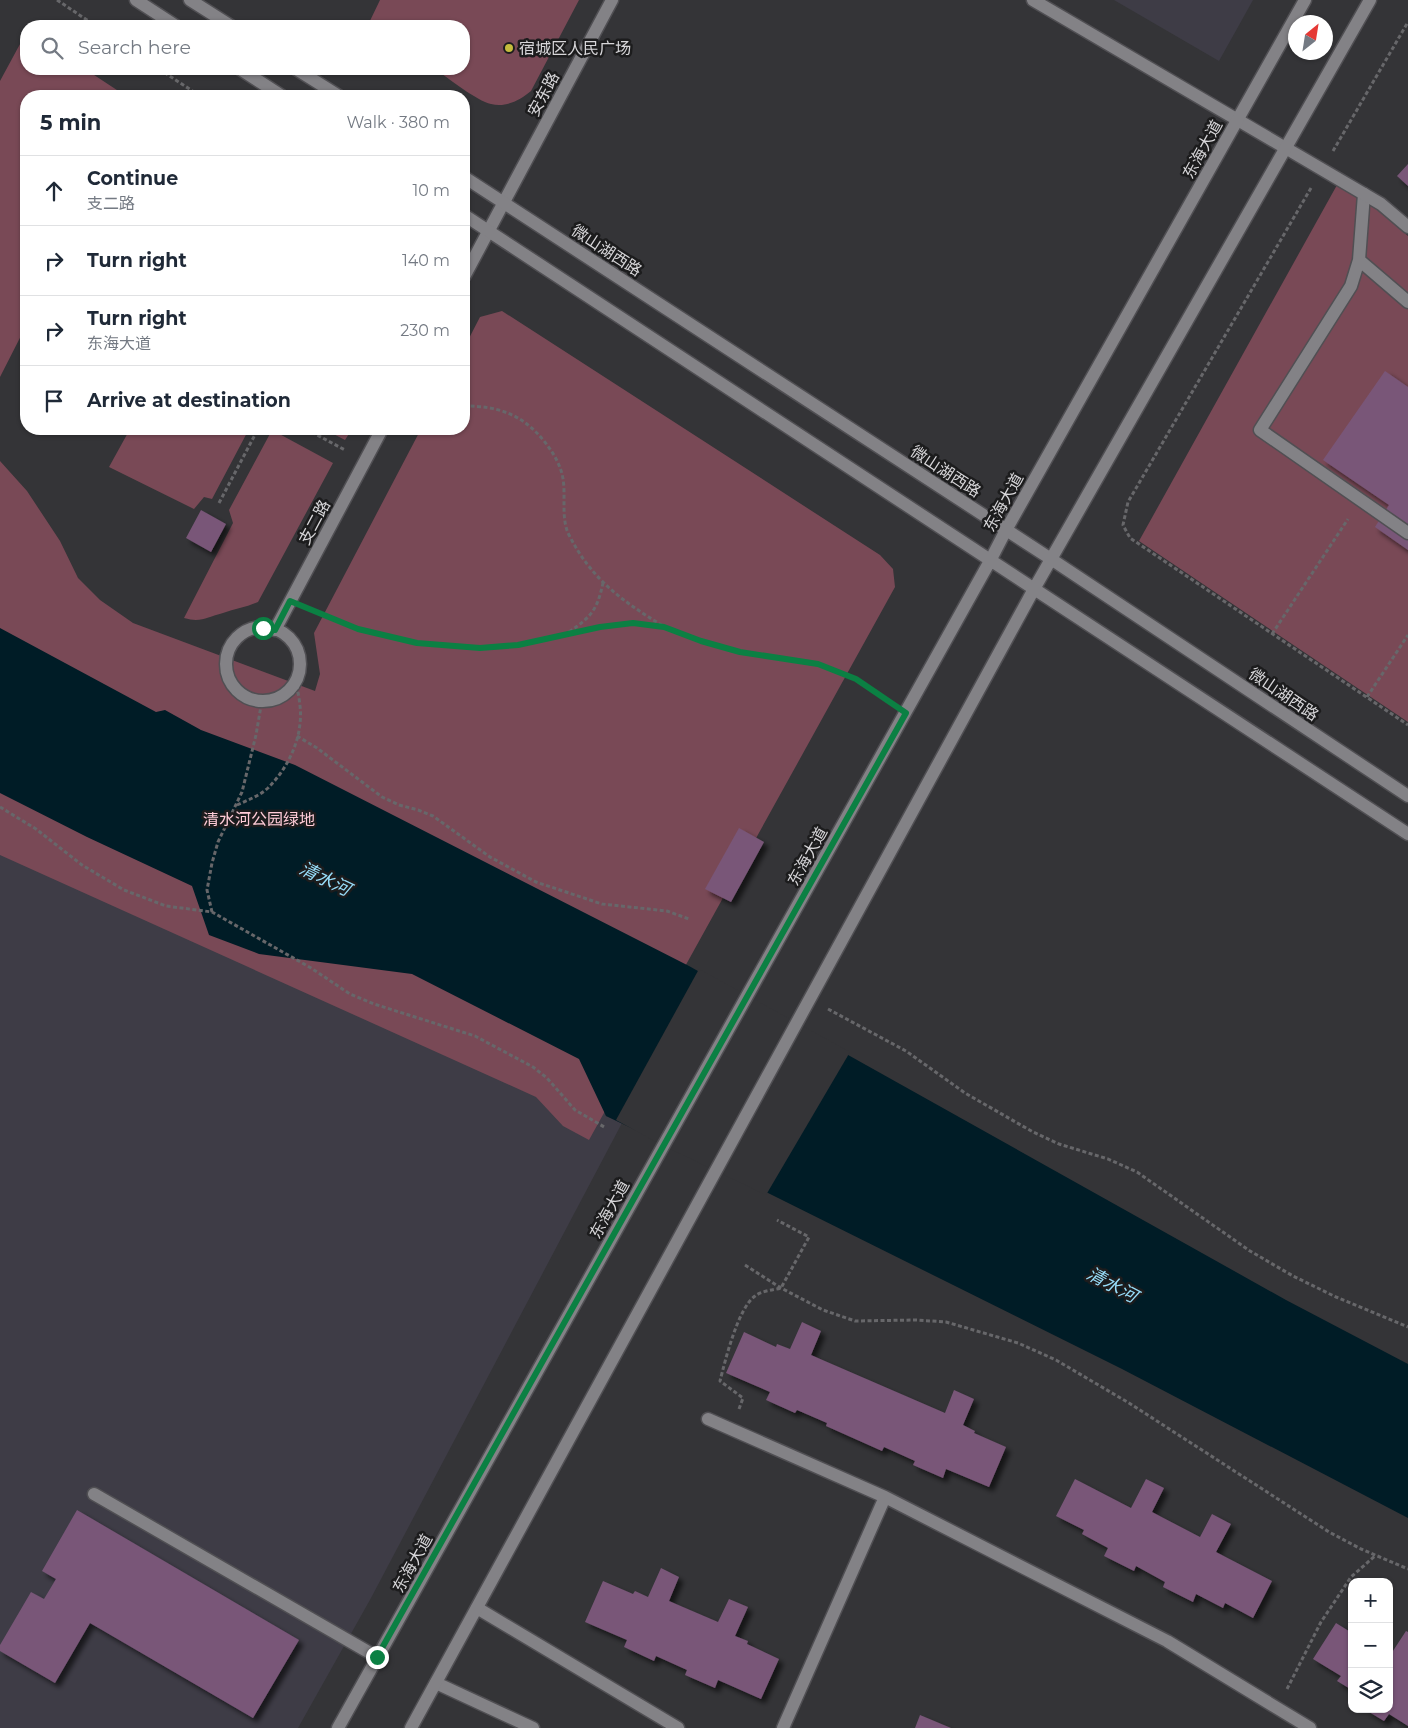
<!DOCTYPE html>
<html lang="en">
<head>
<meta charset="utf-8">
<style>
  body { margin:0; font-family:Montserrat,"Noto Sans SC",sans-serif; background:#f2f2f3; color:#1f2937 }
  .controls { position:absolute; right:15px; bottom:15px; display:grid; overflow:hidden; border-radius:10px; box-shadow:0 1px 4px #0004 }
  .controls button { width:45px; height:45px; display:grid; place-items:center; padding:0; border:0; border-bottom:1px solid #e0e1e3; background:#fff; color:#1f2937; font:25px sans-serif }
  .compass { position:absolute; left:1288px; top:15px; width:45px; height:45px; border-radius:50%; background:#fff; box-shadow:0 1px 4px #0004; rotate:30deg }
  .stop { position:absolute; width:15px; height:15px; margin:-11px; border:4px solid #0b8043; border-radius:50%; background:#fff }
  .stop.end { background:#0b8043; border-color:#fff; box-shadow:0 1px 5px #0008 }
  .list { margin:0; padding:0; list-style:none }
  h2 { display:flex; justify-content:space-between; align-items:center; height:65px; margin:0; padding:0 20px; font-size:21px }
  h2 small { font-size:16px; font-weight:400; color:#747a83 }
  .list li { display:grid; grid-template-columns:32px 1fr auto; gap:15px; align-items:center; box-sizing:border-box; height:70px; padding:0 20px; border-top:1px solid #e0e1e3 }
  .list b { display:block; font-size:19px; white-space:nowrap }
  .list p { margin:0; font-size:16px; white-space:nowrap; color:#747a83 }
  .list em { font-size:16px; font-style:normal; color:#747a83 }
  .icon { flex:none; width:28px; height:28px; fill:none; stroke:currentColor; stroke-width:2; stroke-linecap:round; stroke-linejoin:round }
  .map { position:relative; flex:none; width:1408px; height:1728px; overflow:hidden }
  .search { position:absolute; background:#fff; box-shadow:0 1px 4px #0004; left:20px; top:20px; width:450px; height:55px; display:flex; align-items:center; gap:12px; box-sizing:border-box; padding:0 18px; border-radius:20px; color:#747a83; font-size:19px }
  .panel { position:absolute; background:#fff; box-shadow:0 1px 4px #0004; left:20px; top:90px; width:450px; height:345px; border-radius:20px }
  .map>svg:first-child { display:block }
  .built { fill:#3e3c46 }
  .green { fill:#794956 }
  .water { fill:#001c26 }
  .pier { fill:#343437 }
  .building { fill:#795678; filter:url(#shadow) }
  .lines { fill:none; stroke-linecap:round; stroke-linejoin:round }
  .lane-casing { stroke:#504f53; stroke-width:15 }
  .street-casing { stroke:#504f53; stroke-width:15 }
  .secondary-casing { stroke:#504f53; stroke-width:15 }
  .path { stroke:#67676a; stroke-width:3; stroke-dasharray:4 2.5; stroke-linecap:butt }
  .lane { stroke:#838286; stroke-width:12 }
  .street { stroke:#838286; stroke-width:12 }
  .secondary { stroke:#838286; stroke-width:12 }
  .route { stroke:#0b8043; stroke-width:6 }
  .poi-dot { fill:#c5bc3d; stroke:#1c1c1d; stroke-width:2 }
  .labels { text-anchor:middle; stroke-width:5; stroke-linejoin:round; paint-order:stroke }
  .poi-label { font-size:16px; fill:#d7d6d9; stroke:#1c1c1d; text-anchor:start }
  .street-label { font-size:16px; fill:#d7d6d9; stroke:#1c1c1d }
  .park-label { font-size:16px; fill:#ffccd8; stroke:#1c1c1d }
  .water-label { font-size:18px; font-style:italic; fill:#97dcf8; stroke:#1c1c1d }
</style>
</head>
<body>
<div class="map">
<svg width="1408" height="1728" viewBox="0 0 1408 1728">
  <defs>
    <filter id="shadow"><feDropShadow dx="4.5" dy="4.5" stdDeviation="2.5" flood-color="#0009"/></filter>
  </defs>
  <rect width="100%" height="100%" fill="#343437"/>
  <path class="built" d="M1114,0H1253L1219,61Z
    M0,793L579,1059L606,1116L622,1123L371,1598L298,1728H0Z"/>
  <path class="green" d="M380,0H579L531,91C520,100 506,108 491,104C477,101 448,78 435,69H464V26H371L368,25Z
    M26,33V69H85L126,96H26V326L0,377V81Z
    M1337,185L1377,209L1408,236V722L1139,541Z
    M502,311L880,555L893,569L895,587L589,1140L563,1126L536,1097L0,855V461L27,491L60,541L78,578L100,600L133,623L315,691L320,674L314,633L421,429H464V348L480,317Z
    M130,429H249L212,499L204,497L194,509L109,467Z
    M324,429H352L345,440Z
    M272,430L333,463L258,602C247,607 235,609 223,613C207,617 201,623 184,618L233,523L229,510Z"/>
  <path class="water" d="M0,628L156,712L165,710L201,730L295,765L689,966L1286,1300L1408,1364V1518L1122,1369L766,1192L606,1116L579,1059L412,974L259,954L209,935L192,886L87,837L0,793Z"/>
  <path class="pier" d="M699,969L850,1052L766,1195L658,1143L616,1120Z"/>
  <path class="building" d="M1408,164V186L1397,176Z
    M1385,371L1408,387V550L1375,527L1389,505L1323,460Z
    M201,510L226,524L211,552L186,538Z
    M739,828L764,842L731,902L705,889Z
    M802,1322L821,1331L811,1355L945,1413L954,1390L974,1399L963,1425L975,1431L974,1433L1006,1447L989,1487L946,1469L943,1478L913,1465L915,1461L884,1447L882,1451L826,1426L827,1423L797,1410L795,1413L766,1400L770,1392L726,1373L744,1332L776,1347L777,1344L790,1349Z
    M1075,1479L1131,1508L1146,1479L1164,1488L1152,1512L1200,1537L1212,1514L1231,1524L1216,1552L1272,1581L1253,1618L1225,1603L1223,1608L1196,1594L1193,1602L1163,1587L1165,1582L1136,1566L1134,1571L1104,1556L1108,1548L1082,1534L1084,1530L1056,1516Z
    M77,1510L299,1640L253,1718L90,1623L55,1683L0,1651V1645L31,1592L44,1599L56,1579L42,1571Z
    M661,1568L679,1577L669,1601L718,1622L729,1599L748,1607L735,1636L748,1641L747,1644L779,1659L761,1699L718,1680L715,1688L685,1675L687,1670L656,1656L654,1661L624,1647L627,1640L585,1622L603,1581L633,1594L635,1591L648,1597Z
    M1336,1623L1352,1633V1690L1337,1681L1341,1676L1313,1659Z
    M1406,1631L1408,1632V1726L1389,1714L1384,1721L1364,1709H1389V1657Z
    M920,1715L951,1728H915Z"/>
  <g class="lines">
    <defs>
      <path id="lane" d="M1364,194L1359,260L1351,286L1260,430L1408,533
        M1359,260L1408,302
        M464,277L504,202
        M226 664a37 37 0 1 1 74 0a37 37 0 1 1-74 0Z
        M275,630L382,429
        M708,1419L885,1497
        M94,1494L377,1657
        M477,1608L678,1728
        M436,1683L533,1728
        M783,1728L885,1497L1167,1641L1310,1728"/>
      <path id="street" d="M1033,0L1364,194L1381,204L1408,227
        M504,202L612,0"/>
      <path id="secondary" d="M136,0L176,26
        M190,0L231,26
        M240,69L282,96
        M296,69L339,96
        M464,177L1051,559L1408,796
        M464,215L1408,834
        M338,1728L990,561L1006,530L1305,0
        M411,1728L1034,589L1370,0"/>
    </defs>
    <use href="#lane" class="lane-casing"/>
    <use href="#street" class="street-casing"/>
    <use href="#secondary" class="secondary-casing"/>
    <path class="path" d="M57,0L96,26
      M159,69L200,96
      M1333,151L1408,22
      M1311,188L1128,502L1123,525L1130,538L1408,725
      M464,406C498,406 522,414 544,441C552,451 559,462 562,474C567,493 560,517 569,535C592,580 621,600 663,626
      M306,429L345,450
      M219,503L258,429
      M312,610L358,629L417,643L480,648L518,645L600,627L633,623L664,627L701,641L740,652L818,664L856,679L887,701
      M569,632C592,616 597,610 603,583
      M1272,634L1348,519
      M1367,697L1408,635
      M297,736L317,748L382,797L399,805L418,810L433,816L490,857L536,882L602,904L667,911L689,919
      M237,805C248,800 259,796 268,788C285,771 298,747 300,723C302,709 298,694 296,681
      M0,807L36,829L82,865L124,890L166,906L212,912L311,968L350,994L374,1004L475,1036L533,1067L547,1078L575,1110L606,1128
      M212,912L207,890L212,863L218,842L242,792L256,735L262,700
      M828,1009L906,1051L965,1093L1033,1132L1059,1144L1108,1159L1137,1172L1250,1251L1293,1276L1336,1297L1408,1327
      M745,1265L781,1288L823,1310L855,1321L916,1320L946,1322L1018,1343L1056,1360L1129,1403L1329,1532L1361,1549L1408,1569
      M739,1409L743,1398L720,1381C725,1361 738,1308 755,1296C761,1291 773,1290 781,1288L809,1237L777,1220
      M1287,1689L1321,1622L1351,1577L1376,1555"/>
    <use href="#lane" class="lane"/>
    <use href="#street" class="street"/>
    <use href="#secondary" class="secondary"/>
  </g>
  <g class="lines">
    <path class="route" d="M263,628L275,630L290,601L358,629L417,643L480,648L518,645L600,627L633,623L664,627L701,641L740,652L818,664L856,679L906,713L377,1657"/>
  </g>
  <circle class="poi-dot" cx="509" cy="48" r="5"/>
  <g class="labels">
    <g class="poi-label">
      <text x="519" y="54">宿城区人民广场</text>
    </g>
    <g class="street-label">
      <text transform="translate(543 94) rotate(-62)" y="6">安东路</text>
      <text transform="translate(1202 149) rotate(-61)" y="6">东海大道</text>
      <text transform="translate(607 250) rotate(33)" y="6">微山湖西路</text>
      <text transform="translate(946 471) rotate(33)" y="6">微山湖西路</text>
      <text transform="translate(1003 502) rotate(-61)" y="6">东海大道</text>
      <text transform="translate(314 522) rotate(-62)" y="6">支二路</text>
      <text transform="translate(1284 694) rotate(34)" y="6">微山湖西路</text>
      <text transform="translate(807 856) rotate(-61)" y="6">东海大道</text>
      <text transform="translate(609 1209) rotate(-61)" y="6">东海大道</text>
      <text transform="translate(412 1563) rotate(-61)" y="6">东海大道</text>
    </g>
    <g class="park-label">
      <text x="259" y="825">清水河公园绿地</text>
    </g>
    <g class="water-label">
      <text transform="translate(325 879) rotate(26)" y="6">清水河</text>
      <text transform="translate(1112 1285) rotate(28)" y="6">清水河</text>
    </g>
  </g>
</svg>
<div class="controls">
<button>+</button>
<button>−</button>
<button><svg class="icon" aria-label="layers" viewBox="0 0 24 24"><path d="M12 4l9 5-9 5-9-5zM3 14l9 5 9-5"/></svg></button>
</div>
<svg class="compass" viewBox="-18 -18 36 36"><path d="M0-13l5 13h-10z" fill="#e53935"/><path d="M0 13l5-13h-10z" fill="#747a83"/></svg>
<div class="stop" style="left:263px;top:628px"></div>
<div class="stop end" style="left:377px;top:1657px"></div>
<div class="search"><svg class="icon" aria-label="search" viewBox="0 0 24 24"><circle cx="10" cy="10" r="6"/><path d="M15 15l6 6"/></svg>Search here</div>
<section class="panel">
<h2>5 min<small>Walk · 380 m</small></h2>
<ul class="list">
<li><svg class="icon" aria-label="ahead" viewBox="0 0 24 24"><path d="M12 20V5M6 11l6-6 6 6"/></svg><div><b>Continue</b><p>支二路</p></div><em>10 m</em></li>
<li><svg class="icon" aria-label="right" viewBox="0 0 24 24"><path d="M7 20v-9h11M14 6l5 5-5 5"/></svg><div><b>Turn right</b></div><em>140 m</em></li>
<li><svg class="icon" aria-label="right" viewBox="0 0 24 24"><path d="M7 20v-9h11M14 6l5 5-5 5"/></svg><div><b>Turn right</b><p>东海大道</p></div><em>230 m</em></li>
<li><svg class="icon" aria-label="arrive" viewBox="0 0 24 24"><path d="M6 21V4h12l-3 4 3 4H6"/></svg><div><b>Arrive at destination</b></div></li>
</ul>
</section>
</div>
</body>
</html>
